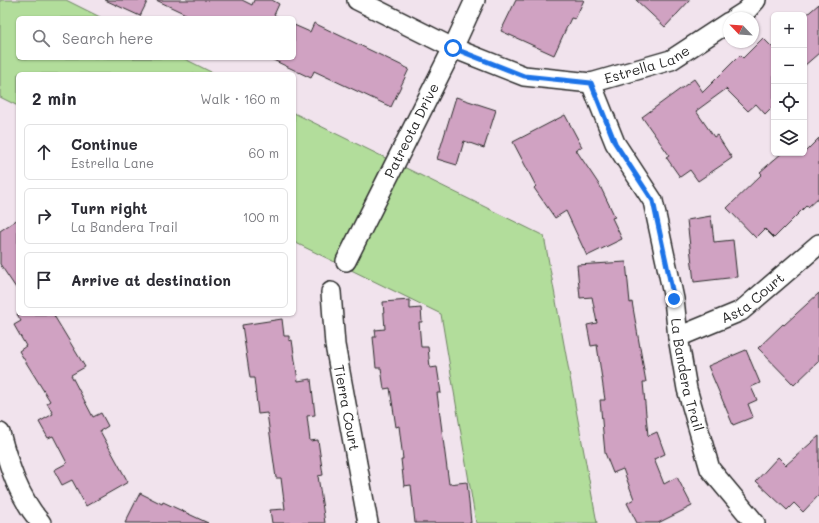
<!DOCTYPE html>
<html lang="en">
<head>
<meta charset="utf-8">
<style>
  body { margin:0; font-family:Mali,sans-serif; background:#f7f7f7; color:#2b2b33 }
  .controls { position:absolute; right:12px; top:12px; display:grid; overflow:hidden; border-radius:6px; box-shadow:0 1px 3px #0004 }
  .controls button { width:36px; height:36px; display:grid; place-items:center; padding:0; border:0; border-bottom:1px solid #e1e1e2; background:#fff; color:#2b2b33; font:20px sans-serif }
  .compass { position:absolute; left:723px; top:12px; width:36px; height:36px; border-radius:50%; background:#fff; box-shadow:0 1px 3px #0004; rotate:295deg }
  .stop { position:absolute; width:12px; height:12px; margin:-9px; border:3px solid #1a73e8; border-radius:50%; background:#fff }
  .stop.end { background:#1a73e8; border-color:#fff; box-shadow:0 1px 4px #0008 }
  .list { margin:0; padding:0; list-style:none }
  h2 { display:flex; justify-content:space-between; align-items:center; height:52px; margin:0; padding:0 16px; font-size:17px }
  h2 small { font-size:13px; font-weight:400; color:#7c7c81 }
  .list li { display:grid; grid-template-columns:26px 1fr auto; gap:12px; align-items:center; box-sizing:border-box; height:56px; margin:0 8px 8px; padding:0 8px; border:1px solid #e1e1e2; border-radius:6px }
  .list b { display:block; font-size:15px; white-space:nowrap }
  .list p { margin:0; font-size:13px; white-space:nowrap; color:#7c7c81 }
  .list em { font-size:13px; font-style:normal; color:#7c7c81 }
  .icon { flex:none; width:22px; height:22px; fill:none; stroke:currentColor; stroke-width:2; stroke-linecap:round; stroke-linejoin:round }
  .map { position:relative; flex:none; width:819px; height:523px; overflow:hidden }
  .search { position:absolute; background:#fff; box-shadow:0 1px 3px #0004; left:16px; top:16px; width:280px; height:44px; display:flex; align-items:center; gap:10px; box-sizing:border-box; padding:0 14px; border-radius:6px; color:#7c7c81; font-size:15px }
  .panel { position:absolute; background:#fff; box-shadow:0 1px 3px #0004; left:16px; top:72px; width:280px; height:244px; border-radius:6px }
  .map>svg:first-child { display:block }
  .green { fill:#b2dd9b; stroke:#6e8463 }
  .building { fill:#d0a2c2; stroke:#2b2b2b }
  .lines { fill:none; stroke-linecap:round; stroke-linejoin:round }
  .minor-casing { stroke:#2b2b2b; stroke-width:22 }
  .minor { stroke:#fff; stroke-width:19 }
  .route { stroke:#1a73e8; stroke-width:5 }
  .labels { text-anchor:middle; stroke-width:3.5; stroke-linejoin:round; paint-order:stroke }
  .street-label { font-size:14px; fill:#2b2b2b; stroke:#fff }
</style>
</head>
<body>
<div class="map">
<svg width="819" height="523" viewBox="0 0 819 523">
  <rect width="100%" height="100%" fill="#f1e3ed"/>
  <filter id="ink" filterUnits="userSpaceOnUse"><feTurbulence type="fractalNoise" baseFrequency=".025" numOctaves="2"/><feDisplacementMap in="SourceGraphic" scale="8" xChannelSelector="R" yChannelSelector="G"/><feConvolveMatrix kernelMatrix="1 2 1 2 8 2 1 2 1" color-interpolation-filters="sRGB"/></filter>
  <g filter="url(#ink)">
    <path class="green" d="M0,0H66L102,18H18V58H183L215,74H18V106L0,97Z
      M294,113L544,236L597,523H476L441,314L294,242Z"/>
    <path class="building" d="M105,0H148L140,16Z
      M156,0H242L252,5L254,0H272L279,4L274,15L281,18H194Z
      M516,0H584L575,19L571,18L554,55L501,31Z
      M636,0H690L665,27Z
      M819,4V53L804,66V17Z
      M314,23L409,69L391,107L314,71L311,78L269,58H294V25L310,32Z
      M763,38L774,49V105L765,114L756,104L748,111L726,89L696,111L714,137L717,135L732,158L698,181L690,170L680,177L666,157L669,155L642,117L694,79L703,92L740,55L743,58Z
      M456,97L496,110L484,148L464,141L457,165L437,159Z
      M565,115L582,147L576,150L600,186L615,217L612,218L622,239L587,256L566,211L555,218L534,188L536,186L513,142Z
      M819,138V197L808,207L807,205L774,238L765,229L756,238L727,208L762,174L760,172L782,153H804Z
      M711,216L714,242L733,240L737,277L694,282L687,220Z
      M18,219V291L0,264V231Z
      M626,262L630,303L632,302L646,382H643L648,436L657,432L665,454L654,459L664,484L677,477L692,506L658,523H637L627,503L634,499L623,469L613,473L605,453L600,400H605L597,345L591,346L587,325L597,323L592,297L580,298L577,265Z
      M819,293V361L794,385L758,348L783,324L784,325Z
      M410,300V309L421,308L422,322H419L421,347H428L430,368L437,367L441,393H437L449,484L467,482L471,523H415L411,485L404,486L401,459H403L399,426L396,427L390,388L384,389L381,368H376L373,337H376L375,330L385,329L383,302Z
      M17,314H53L85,367L71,375L93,417L101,413L108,426L100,431L128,482L86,506L72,480L62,485L54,470L67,463L53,436L48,438L39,422L53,414L47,403L50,401L19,351L26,346L14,325L21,321Z
      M282,319L284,336H289V341L292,340L298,381L311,379L315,415L307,416L310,441L318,440L323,475L318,476L325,523H272L270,510L285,509L281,478H276L267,413L258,414L254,378H250L242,325Z
      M746,350L760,383L751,387L757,400L748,404L753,417L733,425L708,366Z
      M819,436V495L803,512L794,503L787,510L756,481L778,457L786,465Z
      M140,493L162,504L163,502L208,523H125Z"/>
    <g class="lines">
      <defs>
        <g id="minor">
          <path id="s1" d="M357,0L453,48L524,76L591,83L671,60L729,22"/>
          <path d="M735,18L746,11L756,0"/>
          <path id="s2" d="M591,83L615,143L653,201L674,299L678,337L687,389L710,469L755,523"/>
          <path id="s3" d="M346,261L453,48L475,0"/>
          <path id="s4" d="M331,292L335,345L368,523"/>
          <path id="s5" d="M678,337L741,311L819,244"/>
          <path d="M0,433C9,466 18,496 41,523"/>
        </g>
      </defs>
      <use href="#minor" class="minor-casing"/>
      <use href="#minor" class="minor"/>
    </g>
  </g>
  <g class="lines" filter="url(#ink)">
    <path class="route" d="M453,48L524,76L591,83L615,143L653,201L674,299"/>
  </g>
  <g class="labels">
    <g class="street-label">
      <text dy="5" stroke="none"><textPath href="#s1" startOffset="310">Estrella Lane</textPath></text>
      <text dy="5" stroke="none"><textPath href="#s3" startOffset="146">Patreota Drive</textPath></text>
      <text dy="5" stroke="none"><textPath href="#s5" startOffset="85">Asta Court</textPath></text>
      <text dy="5" stroke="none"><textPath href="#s2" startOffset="311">La Bandera Trail</textPath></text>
      <text dy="5" stroke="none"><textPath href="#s4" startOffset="117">Tierra Court</textPath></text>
    </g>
  </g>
</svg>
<div class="controls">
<button>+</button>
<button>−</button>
<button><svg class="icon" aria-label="locate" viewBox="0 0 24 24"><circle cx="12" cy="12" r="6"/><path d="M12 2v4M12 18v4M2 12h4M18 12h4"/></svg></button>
<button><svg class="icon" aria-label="layers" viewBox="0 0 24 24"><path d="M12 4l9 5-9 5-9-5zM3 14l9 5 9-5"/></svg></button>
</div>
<svg class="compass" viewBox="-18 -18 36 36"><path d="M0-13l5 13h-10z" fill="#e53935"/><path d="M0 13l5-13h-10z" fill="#7c7c81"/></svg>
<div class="stop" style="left:453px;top:48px"></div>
<div class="stop end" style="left:674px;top:299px"></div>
<div class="search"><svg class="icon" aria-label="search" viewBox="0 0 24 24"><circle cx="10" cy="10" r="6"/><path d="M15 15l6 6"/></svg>Search here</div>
<section class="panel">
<h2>2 min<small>Walk · 160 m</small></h2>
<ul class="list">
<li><svg class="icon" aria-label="ahead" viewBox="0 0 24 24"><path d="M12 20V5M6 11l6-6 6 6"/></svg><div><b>Continue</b><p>Estrella Lane</p></div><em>60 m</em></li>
<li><svg class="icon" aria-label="right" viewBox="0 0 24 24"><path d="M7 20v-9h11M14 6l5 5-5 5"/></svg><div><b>Turn right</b><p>La Bandera Trail</p></div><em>100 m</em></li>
<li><svg class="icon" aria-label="arrive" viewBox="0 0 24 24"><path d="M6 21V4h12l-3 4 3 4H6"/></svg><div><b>Arrive at destination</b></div></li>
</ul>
</section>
</div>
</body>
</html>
